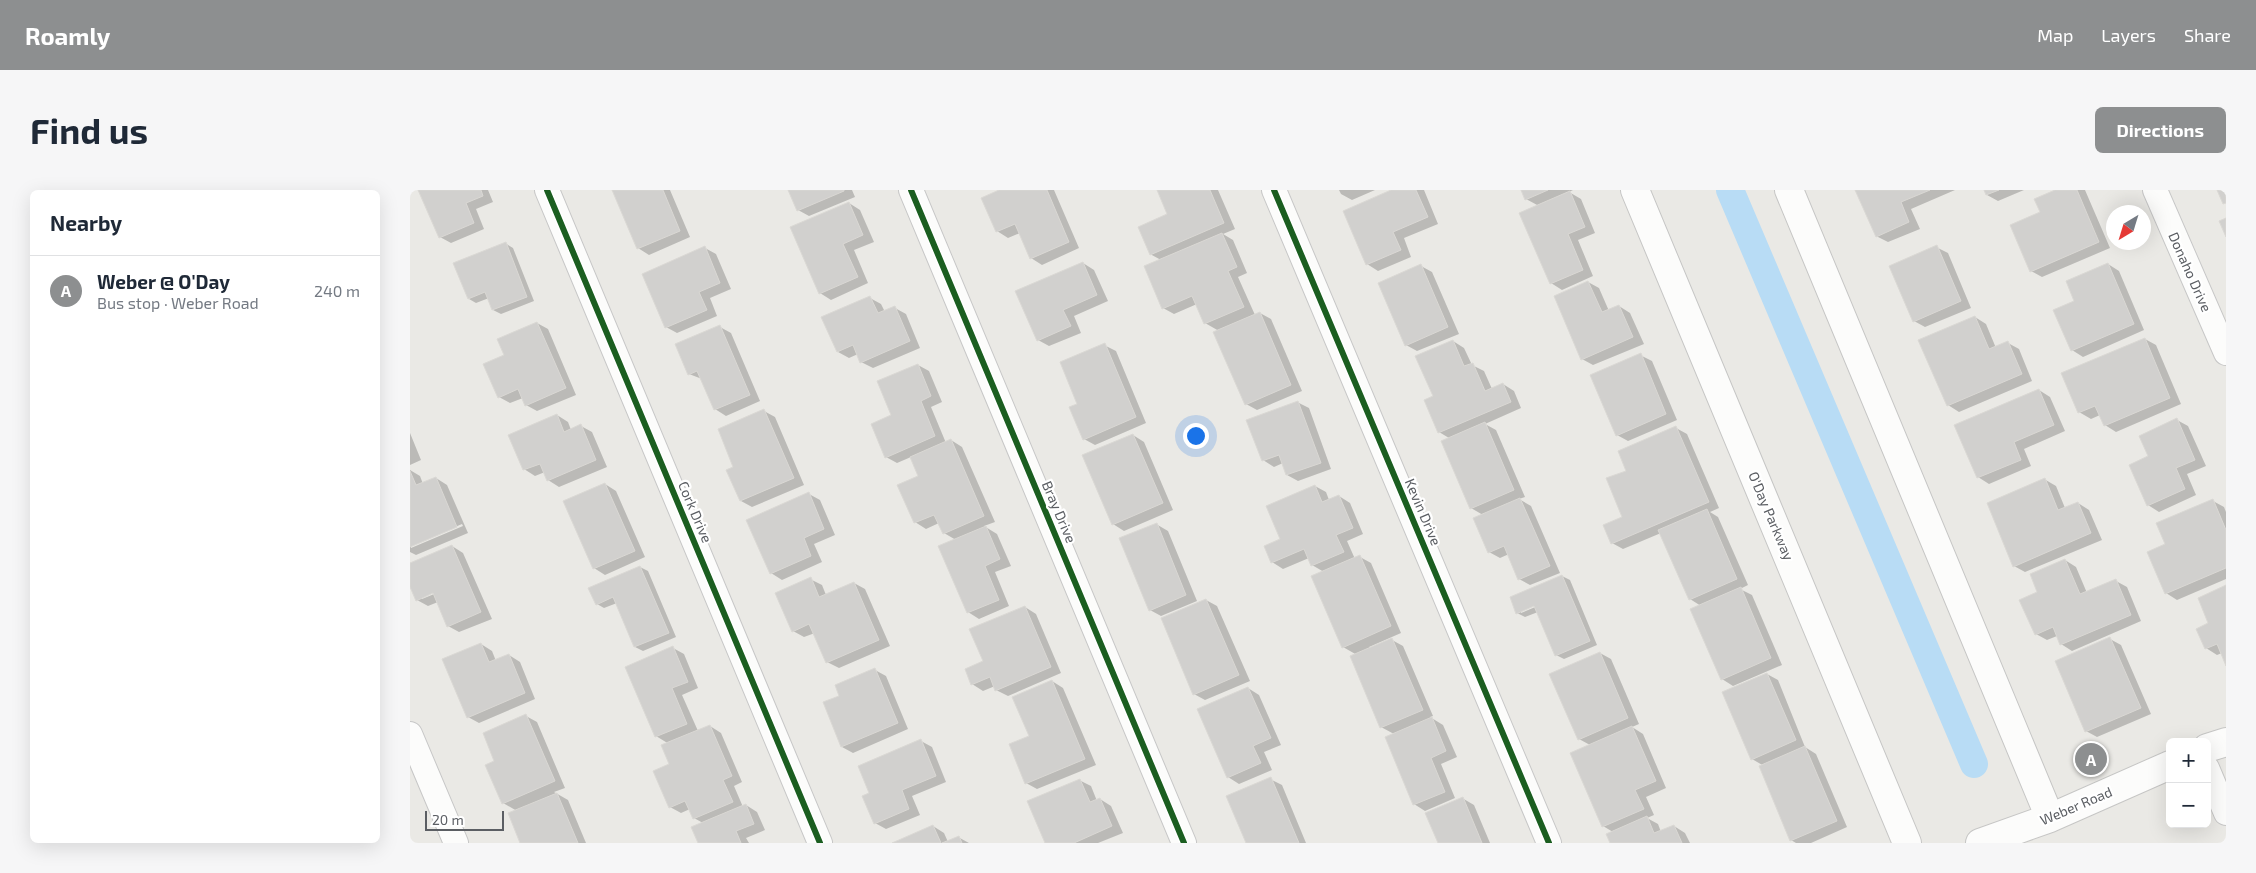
<!DOCTYPE html>
<html lang="en">
<head>
<meta charset="utf-8">
<style>
  body { margin:0; font-family:"Exo 2",sans-serif; background:#f6f6f7; color:#1f2937 }
  .controls { position:absolute; right:15px; bottom:15px; display:grid; overflow:hidden; border-radius:8px; box-shadow:0 5px 20px #0002 }
  .controls button { width:45px; height:45px; display:grid; place-items:center; padding:0; border:0; border-bottom:1px solid #e0e1e3; background:#fff; color:#1f2937; font:25px sans-serif }
  .compass { position:absolute; left:1696px; top:15px; width:45px; height:45px; border-radius:50%; background:#fff; box-shadow:0 5px 20px #0002; rotate:218deg }
  .scale { position:absolute; left:15px; bottom:12px; width:79px; box-sizing:border-box; padding-left:5px; border:2px solid #5b5e63; border-top:0; font-size:14px; line-height:18px; white-space:nowrap; color:#5b5e63; -webkit-text-stroke:4px #fff; paint-order:stroke }
  .you { position:absolute; left:785px; top:245px; width:18px; height:18px; margin:-12px; border:4px solid #fff; border-radius:50%; background:#1a73e8; box-shadow:0 0 0 8px #1a73e833 }
  .badge { display:grid; place-items:center; width:32px; height:32px; border-radius:50%; background:#8d8f90; color:#fff; font-size:16px; font-weight:700 }
  .pin { position:absolute; translate:-50% -50%; border:2px solid #fff; box-shadow:0 1px 5px #0006 }
  .list { margin:0; padding:0; list-style:none }
  h2 { display:flex; justify-content:space-between; align-items:center; height:65px; margin:0; padding:0 20px; font-size:21px }
  h2 small { font-size:16px; font-weight:400; color:#747a83 }
  .list li { display:grid; grid-template-columns:32px 1fr auto; gap:15px; align-items:center; box-sizing:border-box; height:70px; padding:0 20px; border-top:1px solid #e0e1e3 }
  .list b { display:block; font-size:19px; white-space:nowrap }
  .list p { margin:0; font-size:16px; white-space:nowrap; color:#747a83 }
  .list em { font-size:16px; font-style:normal; color:#747a83 }
  .map { position:relative; flex:none; width:1816px; height:653px; overflow:hidden; border-radius:8px }
  header { display:flex; align-items:center; gap:30px; box-sizing:border-box; height:70px; padding:0 25px; background:#8d8f90; color:#fff }
  header strong { font-size:24px }
  nav { display:flex; gap:28px; margin-inline-start:auto; font-size:18px }
  .intro { display:flex; align-items:center; justify-content:space-between; box-sizing:border-box; height:120px; padding:0 30px }
  h1 { margin:0; font-size:35px }
  .button { padding:12px 22px; border-radius:8px; background:#8d8f90; color:#fff; font-size:18px; font-weight:700 }
  main { display:flex; gap:30px; padding:0 30px }
  aside { flex:1; background:#fff; border-radius:8px; box-shadow:0 5px 20px #0002 }
  .map>svg:first-child { display:block }
  .shadow { fill:#0003; fill-rule:evenodd }
  .lines { fill:none; stroke-linecap:round; stroke-linejoin:round }
  .canal { stroke:#b8dcf5; stroke-width:28 }
  .building { fill:#d1d0ce; stroke:#dad8d4 }
  .street-casing { stroke:#c7c7c7; stroke-width:26 }
  .secondary-casing { stroke:#c6c6c5; stroke-width:30 }
  .street { stroke:#fcfcfb; stroke-width:24 }
  .secondary { stroke:#fcfcfb; stroke-width:28 }
  .cycleway-casing { stroke:#fff; stroke-width:9 }
  .cycleway { stroke:#1b5e20; stroke-width:6 }
  .labels { text-anchor:middle; stroke-width:4.5; stroke-linejoin:round; paint-order:stroke }
  .street-label { font-size:14px; fill:#5b5e63; stroke:#fff }
</style>
</head>
<body>
<header>
<strong>Roamly</strong>
<nav><a>Map</a><a>Layers</a><a>Share</a></nav>
</header>
<div class="intro"><h1>Find us</h1><a class="button">Directions</a></div>
<main>
<aside>
<h2>Nearby<small></small></h2>
<ul class="list">
<li><span class="badge">A</span><div><b>Weber @ O'Day</b><p>Bus stop · Weber Road</p></div><em>240 m</em></li>
</ul>
</aside>
<div class="map">
<svg width="1816" height="653" viewBox="0 0 1816 653">
  <rect width="100%" height="100%" fill="#eae9e5"/>
  <path class="shadow" d="M10,0H78L83,12L66,19L74,39L41,53L30,47Z
    M203,0H260L280,47L239,65L228,58Z
    M379,0H442L445,7L399,26L388,20Z
    M592,0H644L669,58L632,75L621,68L610,43L598,48L587,41Z
    M748,0H808L825,39L813,44L823,50L837,83L828,87L845,125L850,123L861,129L892,201L847,220L836,214L809,141L795,133L787,114L764,124L753,118L751,70L740,64L758,24Z
    M929,0H965L942,10L931,4Z
    M984,0H1014L1028,34L994,48L1001,67L968,81L957,74L935,21Z
    M1113,0H1163L1159,2L1171,9L1185,43L1168,50L1183,86L1152,100L1141,93L1129,16L1116,9Z
    M1447,0H1545L1501,19L1510,39L1478,52L1466,46Z
    M1575,0H1614L1588,11L1577,5Z
    M1648,0H1675L1700,58L1632,87L1621,81L1632,22Z
    M439,13L450,20L464,52L444,60L458,93L421,110L410,103Z
    M95,53L103,58L124,111L91,124L83,120L79,108L66,113L59,109Z
    M1526,57L1538,63L1561,118L1515,137L1504,131Z
    M295,58L306,64L321,99L300,108L307,126L267,143L256,137Z
    M673,73L684,80L698,111L664,126L671,143L639,156L628,150Z
    M1698,74L1709,81L1734,140L1673,167L1662,160L1666,112Z
    M1011,76L1022,82L1049,144L1007,161L996,155Z
    M1178,92L1189,98L1199,121L1209,116L1220,123L1234,154L1183,175L1172,169Z
    M460,108L471,114L475,122L485,118L496,124L510,158L463,178L451,172L448,164L439,168L428,162Z
    M1565,127L1576,134L1586,158L1598,153L1609,159L1622,191L1549,222L1538,215Z
    M127,133L138,139L166,205L127,221L116,215L113,208L100,213L89,207L95,166Z
    M310,137L321,143L350,211L316,226L305,219L292,189L279,184Z
    M1735,149L1746,155L1771,214L1706,242L1695,235L1690,225L1681,229L1669,222Z
    M1043,151L1054,158L1062,175L1074,181L1082,199L1093,194L1104,201L1111,218L1075,234L1086,240L1115,307L1109,309L1121,316L1150,383L1120,395L1109,389L1099,364L1090,368L1079,362L1073,325L1061,318L1039,248L1029,242L1024,207Z
    M694,155L706,161L736,233L685,255L674,249L669,215Z
    M1230,165L1242,171L1267,230L1218,251L1207,245Z
    M508,175L519,181L532,212L521,217L536,253L541,250L552,257L585,332L574,336L587,344L601,376L585,382L599,416L569,429L558,422L546,350L534,343L529,333L516,339L505,332L509,287L501,267L487,273L476,267L483,226Z
    M1629,200L1640,207L1655,241L1614,259L1621,276L1579,294L1568,287Z
    M887,212L899,218L921,279L888,291L877,285L873,273L864,277L853,270Z
    M354,221L365,227L394,295L342,317L331,311L325,278Z
    M147,225L158,232L161,240L171,236L182,242L197,277L149,297L138,290L135,282L125,286L114,279Z
    M1767,230L1778,236L1796,276L1777,284L1786,305L1749,322L1738,315L1739,267Z
    M1266,238L1277,244L1309,318L1300,322L1308,327L1338,395L1330,399L1342,405L1372,475L1323,496L1312,489L1291,416L1280,409L1251,343L1213,359L1202,353L1214,327L1218,281Z
    M0,243L11,270L0,275Z
    M723,245L734,252L763,320L714,341L703,334Z
    M0,280L10,286L13,294L26,288L37,295L58,343L6,365L0,362ZM52,334L53,336L1,358V356Z
    M1634,289L1646,296L1655,318L1668,313L1679,320L1692,350L1615,382L1604,376Z
    M195,294L206,301L235,367L195,385L184,378Z
    M905,296L916,302L919,310L929,306L940,313L953,344L937,351L945,369L950,367L961,373L991,443L959,457L960,459L982,450L993,456L1023,526L1020,527L1033,535L1047,567L1031,574L1045,608L1015,621L1004,614L984,544L971,537L947,465L933,457L914,382L902,375L899,368L873,379L862,372L872,350Z
    M399,304L410,310L425,345L404,354L412,372L372,390L361,383Z
    M1803,311L1814,317L1816,322V389L1767,410L1756,403L1757,355Z
    M746,334L758,341L787,411L751,426L740,420Z
    M42,356L53,363L82,429L49,442L38,436L28,412L18,416L7,410L0,394V375ZM28,400L29,402L12,409V406Z
    M1655,370L1666,377L1677,403L1706,391L1717,397L1731,431L1662,461L1651,454L1647,446L1637,450L1626,444L1629,403Z
    M230,377L238,381L266,447L233,461L225,457L207,413L194,418L187,414Z
    M1152,386L1160,390L1187,455L1154,469L1146,465L1128,422L1115,427L1107,423ZM1129,413L1130,415L1111,423V421Z
    M400,389L412,395L416,405L444,393L455,399L480,456L429,478L417,472L405,443L394,447L383,441Z
    M1816,397V473L1812,463L1807,465L1796,458L1800,434Z
    M796,410L807,416L840,491L795,510L784,504Z
    M615,417L626,424L651,483L598,506L586,500L585,496L573,501L562,494L574,472Z
    M1700,449L1711,455L1741,524L1687,547L1676,541Z
    M71,454L82,461L86,471L99,465L110,472L125,509L69,533L58,527Z
    M263,458L274,464L288,498L272,505L288,541L300,536L311,543L332,592L324,596L333,617L336,615L347,622L355,640L336,648L339,653H289L293,633L284,628L280,619L271,623L260,617L261,574L259,554L246,546Z
    M1190,463L1201,469L1229,534L1222,537L1233,544L1256,598L1236,607L1244,625L1237,628L1248,634L1251,642L1264,636L1275,643L1280,653H1201L1203,642L1193,636L1180,555L1169,549Z
    M465,480L476,486L498,539L443,563L432,557L414,513L430,506Z
    M1357,484L1368,490L1395,557L1406,564L1437,637L1401,653H1386L1381,650L1354,576L1342,569Z
    M642,491L653,498L686,575L627,599L616,593L620,546Z
    M838,498L849,505L871,555L854,562L862,580L829,594L818,587Z
    M116,526L127,532L155,598L144,602L158,610L176,653H112L107,621L93,613L86,572Z
    M511,551L522,557L536,592L502,606L510,625L476,639L465,633L460,604Z
    M860,589L872,595L896,653H838Z
    M669,590L681,596L687,611L690,609L701,616L713,643L688,653H636Z
    M1052,608L1064,615L1080,653H1030Z
    M523,636L534,643L538,652L548,647L559,653H484Z"/>
  <g class="lines">
    <path class="canal" d="M1320,0L1564,574"/>
  </g>
  <path class="building" d="M8,0H71L73,6L56,13L64,33L29,48Z
    M202,0H253L270,41L227,59Z
    M378,0H434V1L387,21Z
    M589,0H637L659,52L620,69L605,34L586,42L571,8Z
    M747,0H800L814,33L740,65L728,37L757,24Z
    M981,0H1006L1018,27L983,42L991,60L956,75L933,21Z
    M1111,0H1138L1115,10Z
    M1445,0H1520L1491,12L1499,32L1466,47Z
    M1574,0H1589L1576,5Z
    M1645,0H1667L1689,52L1620,82L1600,35L1630,22L1624,9Z
    M1807,0H1816V13L1813,14Z
    M1160,1L1175,37L1158,44L1173,80L1140,94L1109,23Z
    M439,12L453,45L433,54L448,87L409,104L380,37Z
    M1816,28V47L1809,31Z
    M812,43L827,77L818,81L834,117L794,134L782,106L752,119L734,76Z
    M96,52L117,107L82,120L75,102L58,109L43,73Z
    M1527,55L1551,111L1503,132L1479,76Z
    M295,56L310,93L289,102L297,120L255,138L232,84Z
    M673,72L687,105L653,120L661,136L627,151L605,101Z
    M1698,73L1724,134L1661,161L1643,120L1664,111L1656,91Z
    M1011,74L1038,137L995,156L968,93Z
    M1178,91L1192,122L1209,115L1223,147L1171,170L1144,106Z
    M460,106L468,123L485,116L500,151L450,173L443,155L427,162L411,127Z
    M850,122L881,195L835,215L803,142Z
    M1565,126L1579,159L1598,151L1612,184L1537,216L1508,150Z
    M127,132L156,198L115,216L108,199L88,208L73,174L94,165L87,149Z
    M310,135L340,205L304,220L287,181L278,185L265,154Z
    M1735,148L1760,208L1694,236L1685,216L1668,223L1651,183Z
    M1043,150L1054,176L1063,173L1075,201L1093,193L1101,212L1028,243L1014,210L1023,206L1005,166Z
    M695,153L726,227L673,250L659,217L667,214L650,172Z
    M1231,163L1256,224L1206,246L1180,185Z
    M508,174L521,206L511,211L525,246L475,268L461,234L481,225L467,191Z
    M1629,199L1644,235L1604,252L1611,270L1567,288L1544,235Z
    M888,211L911,273L876,285L869,265L852,271L836,230Z
    M354,219L384,288L330,311L316,280L323,277L308,239Z
    M147,224L154,242L171,234L186,270L137,291L130,274L113,280L98,245Z
    M1767,228L1785,270L1766,278L1775,299L1737,316L1719,275L1738,266L1729,246Z
    M1075,232L1104,300L1060,319L1031,251Z
    M1266,236L1299,312L1201,354L1193,335L1212,327L1196,288L1216,281L1208,261Z
    M723,244L753,313L702,335L672,265Z
    M541,249L574,326L533,344L524,325L504,333L487,295L508,286L500,267Z
    M0,281L6,295L26,287L47,337L0,357Z
    M1635,288L1648,320L1668,312L1681,343L1603,377L1577,313Z
    M195,293L225,361L183,379L153,311Z
    M905,295L912,312L929,305L943,338L926,345L934,362L901,376L894,359L861,373L854,356L870,349L856,316Z
    M399,302L414,339L394,348L401,366L360,384L336,330Z
    M1110,308L1140,376L1108,390L1094,356L1078,363L1063,328Z
    M1803,309L1816,340V378L1755,404L1737,362L1755,354L1746,333Z
    M1297,319L1327,389L1279,410L1248,340Z
    M747,333L776,405L739,421L709,348Z
    M576,336L590,369L575,376L589,410L557,423L528,356Z
    M42,355L71,422L37,437L23,403L6,411L0,397V373Z
    M950,365L981,436L932,458L901,386Z
    M1655,369L1670,404L1706,389L1721,425L1650,455L1643,437L1625,445L1609,410L1627,402L1620,384Z
    M230,376L259,443L224,457L203,407L186,415L178,398Z
    M1152,385L1180,451L1145,466L1124,416L1106,424L1100,407Z
    M401,387L409,407L444,392L469,450L416,473L399,434L382,442L365,403Z
    M1816,395V476L1807,454L1795,459L1786,439L1798,433L1788,408Z
    M1331,397L1361,468L1311,490L1280,419Z
    M796,409L829,485L783,505L751,428Z
    M615,416L641,477L585,501L580,487L561,495L555,479L573,471L559,439Z
    M1700,447L1731,518L1675,542L1645,471Z
    M982,448L1013,520L970,538L940,466Z
    M71,453L79,472L99,464L115,503L57,528L32,469Z
    M263,456L278,492L262,498L277,534L245,547L215,477Z
    M1190,462L1218,528L1168,550L1139,484Z
    M465,478L488,533L431,557L413,512L429,506L425,495Z
    M1357,483L1386,550L1341,570L1312,502Z
    M642,490L675,569L615,594L599,554L619,546L602,507Z
    M838,497L861,548L843,556L851,573L817,588L787,519Z
    M116,524L145,591L92,614L75,575L84,571L73,543Z
    M1022,527L1036,561L1021,568L1035,602L1003,615L975,547Z
    M300,535L322,586L313,590L323,612L283,629L275,611L259,618L243,581L259,574L251,555Z
    M1222,536L1246,591L1225,600L1234,619L1192,637L1160,563Z
    M511,549L526,586L492,600L499,619L464,634L452,606L459,603L448,576Z
    M1395,556L1427,631L1380,651L1349,576Z
    M861,587L889,653H836L816,606Z
    M670,589L680,612L690,608L702,636L664,653H635L617,611Z
    M147,603L168,653H110L98,623Z
    M1053,607L1072,653H1028L1015,623Z
    M336,614L344,634L326,641L331,653H288L281,637Z
    M1237,626L1244,643L1264,635L1272,653H1200L1196,644Z
    M523,635L531,653H482Z
    M549,646L552,653H532Z"/>
  <g class="lines">
    <defs>
      <path id="street" d="M137,0L410,653
        M501,0L774,653
        M864,0L1139,653
        M1745,0L1816,163
        M0,544L46,653
        M1797,578L1816,623"/>
      <path id="secondary" d="M1225,0L1497,653
        M1379,0L1640,628
        M1797,558L1816,552
        M1570,653L1640,628L1760,575"/>
    </defs>
    <use href="#street" class="street-casing"/>
    <use href="#secondary" class="secondary-casing"/>
    <use href="#street" class="street"/>
    <use href="#secondary" class="secondary"/>
    <defs>
      <path id="cycleway" d="M137,0L410,653
        M501,0L774,653
        M864,0L1139,653"/>
    </defs>
    <use href="#cycleway" class="cycleway-casing"/>
    <use href="#cycleway" class="cycleway"/>
  </g>
  <g class="labels">
    <g class="street-label">
      <text transform="translate(1780 82) rotate(66)" y="5">Donaho Drive</text>
      <text transform="translate(285 322) rotate(67)" y="5">Cork Drive</text>
      <text transform="translate(649 322) rotate(67)" y="5">Bray Drive</text>
      <text transform="translate(1013 322) rotate(67)" y="5">Kevin Drive</text>
      <text transform="translate(1361 326) rotate(67)" y="5">O'Day Parkway</text>
      <text transform="translate(1666 616) rotate(-23)" y="5">Weber Road</text>
    </g>
  </g>
</svg>
<div class="controls">
<button>+</button>
<button>−</button>
</div>
<svg class="compass" viewBox="-18 -18 36 36"><path d="M0-13l5 13h-10z" fill="#e53935"/><path d="M0 13l5-13h-10z" fill="#747a83"/></svg>
<div class="scale">20 m</div>
<div class="you"></div>
<div class="pin badge" style="left:1681px;top:569px">A</div>
</div>
</main>
</body>
</html>
